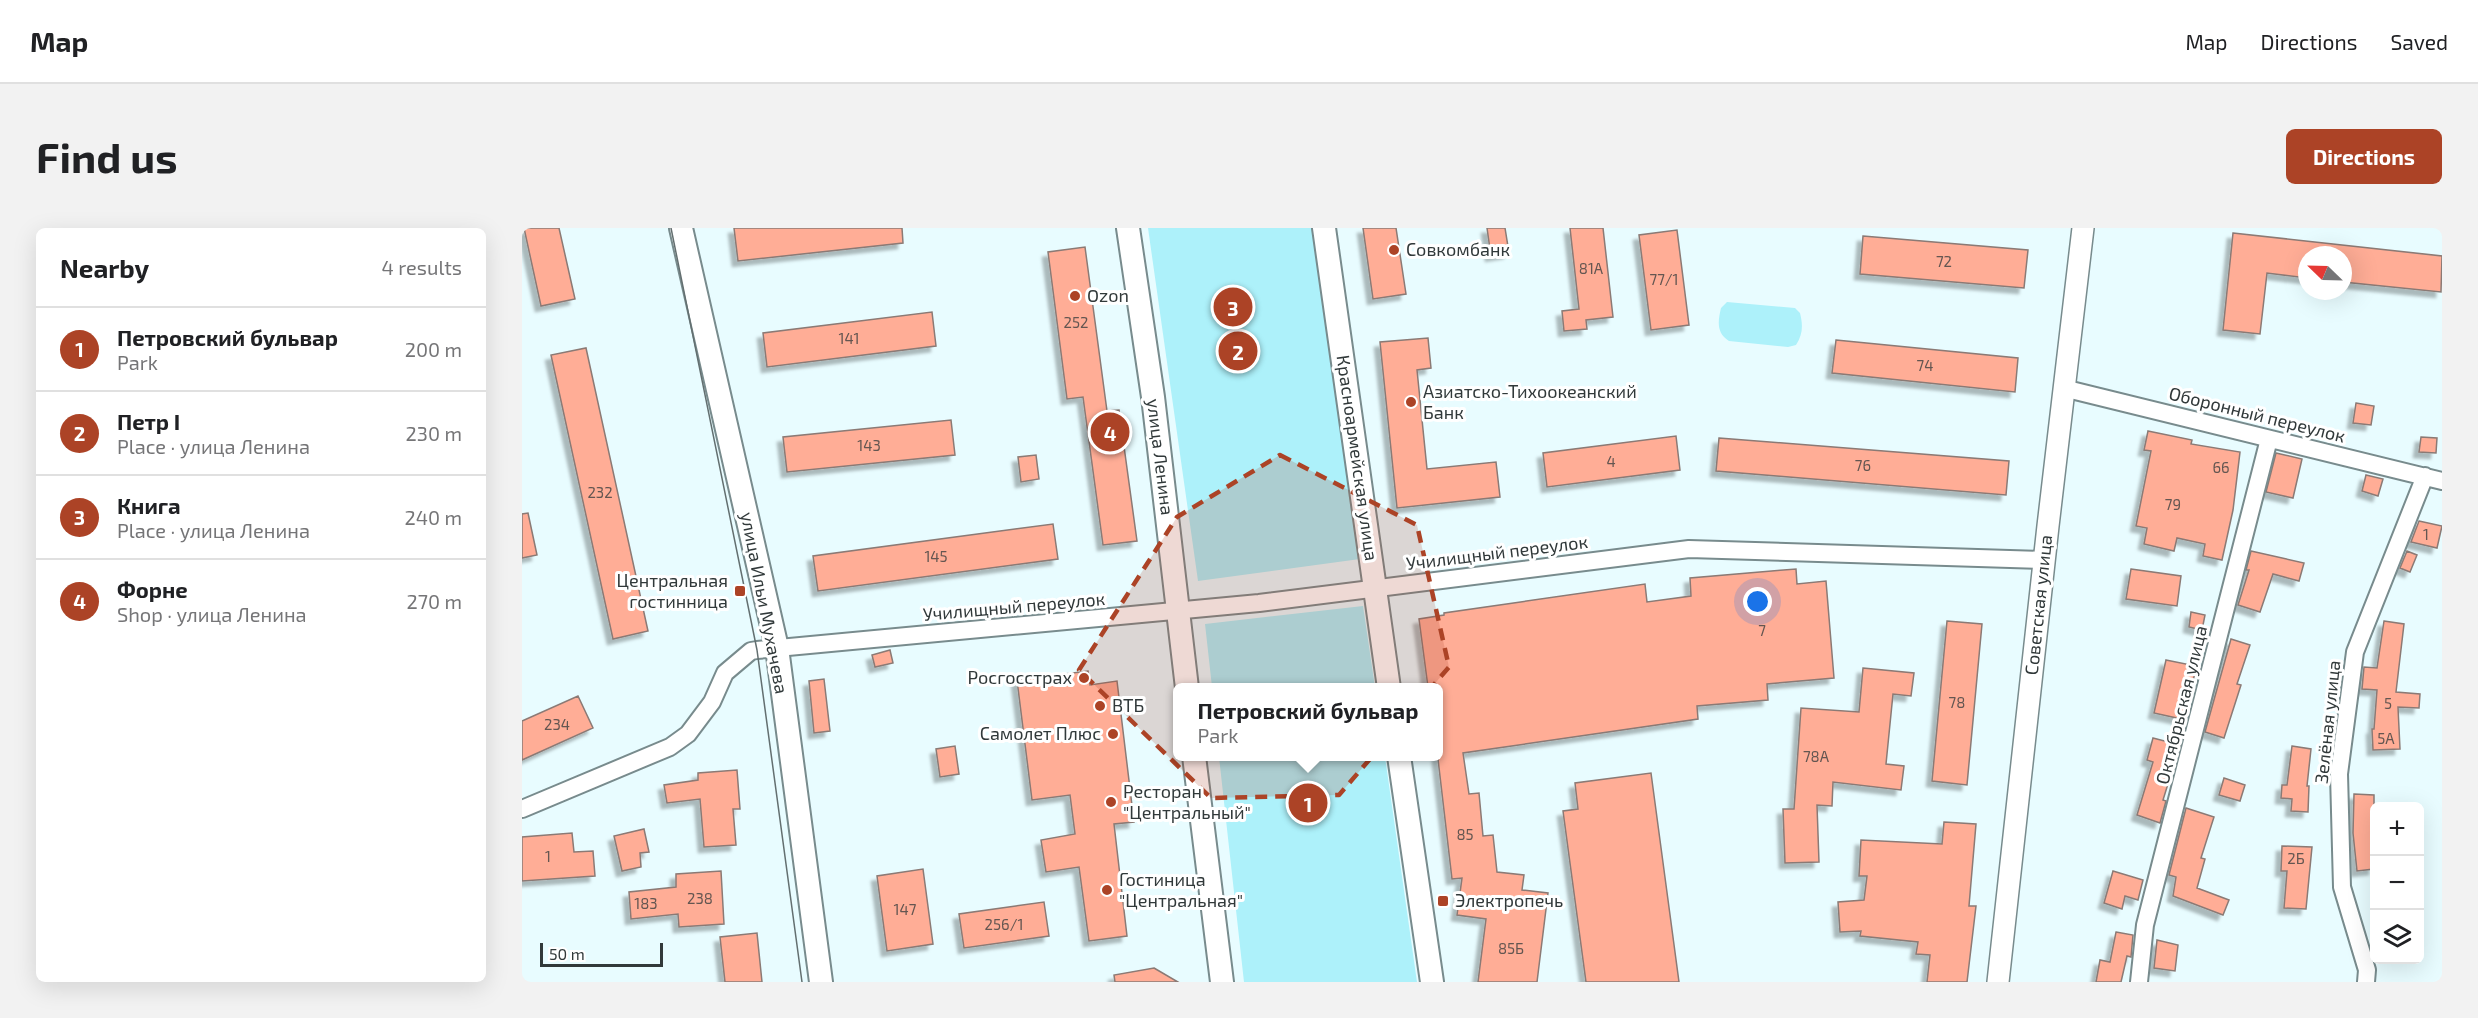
<!DOCTYPE html>
<html lang="en">
<head>
<meta charset="utf-8">
<style>
  body { margin:0; font-family:"Exo 2",sans-serif; background:#f2f2f2; color:#202124 }
  .controls { position:absolute; right:18px; bottom:18px; display:grid; overflow:hidden; border-radius:9px; box-shadow:0 6px 24px #0002 }
  .controls button { width:54px; height:54px; display:grid; place-items:center; padding:0; border:0; border-bottom:2px solid #e0e0e0; background:#fff; color:#202124; font:30px sans-serif }
  .compass { position:absolute; left:1776px; top:18px; width:54px; height:54px; border-radius:50%; background:#fff; box-shadow:0 6px 24px #0002; rotate:293deg }
  .scale { position:absolute; left:18px; bottom:15px; width:123px; box-sizing:border-box; padding-left:6px; border:3px solid #31393a; border-top:0; font-size:16px; line-height:21px; white-space:nowrap; color:#31393a; -webkit-text-stroke:4px #fff; paint-order:stroke }
  .you { position:absolute; left:1236px; top:374px; width:21px; height:21px; margin:-15px; border:4px solid #fff; border-radius:50%; background:#1a73e8; box-shadow:0 0 0 9px #1a73e833 }
  .badge { display:grid; place-items:center; width:39px; height:39px; border-radius:50%; background:#ac4326; color:#fff; font-size:20px; font-weight:700 }
  .pin { position:absolute; translate:-50% -50%; border:3px solid #fff; box-shadow:0 2px 6px #0006 }
  .popup { position:absolute; left:651px; top:455px; width:270px; height:78px; box-sizing:border-box; display:grid; place-content:center; border-radius:9px; background:#fff; filter:drop-shadow(0 2px 4px #0005); font-size:20px; white-space:nowrap; color:#757577 }
  .popup b { font-size:22px; color:#202124 }
  .popup::after { content:''; position:absolute; left:50%; top:100%; margin-left:-12px; border:12px solid transparent; border-top-color:#fff }
  .list { margin:0; padding:0; list-style:none }
  h2 { display:flex; justify-content:space-between; align-items:center; height:78px; margin:0; padding:0 24px; font-size:26px }
  h2 small { font-size:20px; font-weight:400; color:#757577 }
  .list li { display:grid; grid-template-columns:39px 1fr auto; gap:18px; align-items:center; box-sizing:border-box; height:84px; padding:0 24px; border-top:2px solid #e0e0e0 }
  .list b { display:block; font-size:22px; white-space:nowrap }
  .list p { margin:0; font-size:20px; white-space:nowrap; color:#757577 }
  .list em { font-size:20px; font-style:normal; color:#757577 }
  .icon { flex:none; width:33px; height:33px; fill:none; stroke:currentColor; stroke-width:2; stroke-linecap:round; stroke-linejoin:round }
  .map { position:relative; flex:none; width:1920px; height:754px; overflow:hidden; border-radius:9px }
  header { display:flex; align-items:center; gap:36px; box-sizing:border-box; height:84px; padding:0 30px; background:#fff; border-bottom:2px solid #e0e0e0 }
  header strong { font-size:28px }
  nav { display:flex; gap:33px; margin-inline-start:auto; font-size:21px }
  .intro { display:flex; align-items:center; justify-content:space-between; box-sizing:border-box; height:144px; padding:0 36px }
  h1 { margin:0; font-size:42px }
  .button { padding:15px 27px; border-radius:9px; background:#ac4326; color:#fff; font-size:21px; font-weight:700 }
  main { display:flex; gap:36px; padding:0 36px }
  aside { flex:1; background:#fff; border-radius:9px; box-shadow:0 6px 24px #0002 }
  .map>svg:first-child { display:block }
  .green { fill:#adf1fa }
  .building { fill:#ffad96; stroke:#8b7a75; stroke-width:1.5; filter:url(#shadow) }
  .lines { fill:none; stroke-linecap:round; stroke-linejoin:round }
  .minor-casing { stroke:#788b8d; stroke-width:20 }
  .tertiary-casing { stroke:#788b8d; stroke-width:24 }
  .secondary-casing { stroke:#788b8d; stroke-width:26 }
  .minor { stroke:#fff; stroke-width:16 }
  .tertiary { stroke:#fff; stroke-width:21 }
  .secondary { stroke:#fff; stroke-width:22 }
  .tram { stroke:#636f70; stroke-width:1.5 }
  .marked { fill:#ac4326; fill-opacity:0.2; stroke:#ac4326; stroke-width:4.5; stroke-dasharray:12 8; stroke-linejoin:round }
  .poi-dot { fill:#ac4326; stroke:#fff; stroke-width:2 }
  .labels { text-anchor:middle; stroke-width:6; stroke-linejoin:round; paint-order:stroke }
  .number-label { font-size:15px; fill:#645651 }
  .poi-label { font-size:18px; fill:#31393a; stroke:#fff; text-anchor:start }
  .street-label { font-size:18px; fill:#31393a; stroke:#fff }
</style>
</head>
<body>
<header>
<strong>Map</strong>
<nav><a>Map</a><a>Directions</a><a>Saved</a></nav>
</header>
<div class="intro"><h1>Find us</h1><a class="button">Directions</a></div>
<main>
<aside>
<h2>Nearby<small>4 results</small></h2>
<ul class="list">
<li><span class="badge">1</span><div><b>Петровский бульвар</b><p>Park</p></div><em>200 m</em></li>
<li><span class="badge">2</span><div><b>Петр I</b><p>Place · улица Ленина</p></div><em>230 m</em></li>
<li><span class="badge">3</span><div><b>Книга</b><p>Place · улица Ленина</p></div><em>240 m</em></li>
<li><span class="badge">4</span><div><b>Форне</b><p>Shop · улица Ленина</p></div><em>270 m</em></li>
</ul>
</aside>
<div class="map">
<svg width="1920" height="754" viewBox="0 0 1920 754">
  <defs>
    <filter id="shadow"><feDropShadow dx="-5.5" dy="5.5" stdDeviation="1.5" flood-color="#0004"/></filter>
  </defs>
  <rect width="100%" height="100%" fill="#e8fcff"/>
  <path class="green" d="M626,0H791L838,331L676,353Z
    M1205,74L1273,80L1278,85C1281,97 1281,106 1274,117L1266,119L1207,113C1194,105 1196,93 1199,80Z
    M841,378L853,459H690L683,396Z
    M697,529H863L895,754H722Z"/>
  <path class="building" d="M2,0H37L53,71L19,78Z
    M212,0H380L381,15L216,33Z
    M841,0H874L884,66L851,71Z
    M965,0H983L987,25L969,28Z
    M1048,0H1081L1091,89L1064,92L1065,101L1042,103L1040,83L1057,81Z
    M1155,2L1167,97L1129,102L1117,7Z
    M1711,5L1920,28L1919,64L1821,54V27H1785V50L1745,45L1738,106L1701,102Z
    M1341,8L1506,22L1502,60L1338,46Z
    M563,19L585,183L597,182L615,313L581,317L561,169L545,171L526,24Z
    M410,84L414,118L245,139L241,105Z
    M906,110L909,140L895,142L905,241L974,234L978,269L875,280L858,114Z
    M1314,112L1496,130L1493,164L1310,145Z
    M64,120L126,403L91,411L29,127Z
    M1834,175L1852,178L1849,197L1831,195Z
    M429,192L433,227L265,244L261,209Z
    M1626,203L1670,212L1669,216L1718,224L1711,282L1700,332L1681,328L1683,316L1655,310L1652,323L1622,316L1625,300L1614,298L1629,223L1622,222Z
    M1154,208L1158,242L1025,259L1021,225Z
    M1899,209L1915,210L1914,225L1897,224Z
    M1197,210L1487,233L1484,267L1194,243Z
    M1754,225L1780,231L1771,270L1744,264Z
    M514,227L517,251L499,254L496,229Z
    M1844,247L1861,251L1856,268L1840,263Z
    M6,285L15,327L0,330V286Z
    M1897,293L1920,298L1915,320L1889,314Z
    M531,296L536,331L296,363L291,328Z
    M1729,323L1782,335L1777,353L1751,346L1738,384L1716,377L1727,342H1724Z
    M1885,323L1895,327L1888,344L1878,340Z
    M1274,341L1275,356L1304,353L1312,450L1245,456L1246,472L1175,478L1176,491L941,525L947,566L957,565L961,608L971,607L975,644L1002,647L1000,662L1026,665L1015,754H956L964,691L935,687L940,650L930,651L916,531V459H906L897,391L922,387V385L1123,356L1125,374L1169,368L1168,350Z
    M1609,341L1659,348L1655,378L1604,371Z
    M1669,384L1683,387L1680,402L1667,399Z
    M1425,393L1460,396L1445,557L1410,553Z
    M1862,393L1882,396L1874,464L1898,466L1897,480L1876,479L1878,521L1851,522L1850,501H1852L1855,462L1840,461L1842,439L1855,440Z
    M1709,411L1728,417L1715,456L1719,457L1702,510L1683,504Z
    M368,422L371,435L353,439L350,427Z
    M1644,432L1674,438L1664,492L1632,485Z
    M1341,440L1392,445L1389,468L1371,466L1364,536L1382,538L1379,562L1311,554L1310,578L1295,577L1297,634L1263,635L1261,581H1272L1279,480L1337,484Z
    M566,443L568,457L595,453L612,594L592,596L605,708L567,713L557,639L524,644L519,612L553,606L548,567L510,572L495,452Z
    M302,451L308,503L292,505L287,453Z
    M56,468L71,500L0,532V493Z
    M1631,510L1658,517L1641,572L1644,573L1638,595L1615,587L1631,534L1625,532Z
    M433,518L437,546L418,549L414,521Z
    M1770,518L1789,521L1785,558H1787L1786,584L1769,583L1770,571L1759,570L1760,557H1765Z
    M215,542L218,581H211L214,617L182,619L178,571L145,575L142,557L176,552V545Z
    M1129,545L1157,754H1064L1041,583L1056,581L1053,555Z
    M1702,550L1723,557L1718,573L1697,567Z
    M1832,566L1852,567V641L1835,643L1831,605Z
    M1664,580L1692,589L1679,630L1683,631L1675,660L1707,672L1701,687L1651,668L1654,649L1647,647Z
    M1422,594L1454,596L1447,678H1454L1445,754H1405L1408,727L1394,726L1396,714L1338,708L1339,703L1318,704L1316,674L1342,672L1345,648H1337L1339,612L1420,616Z
    M122,601L127,624L118,625L119,639L100,643L92,608Z
    M50,605L52,624L71,623L73,648L0,653V609Z
    M1760,618L1790,619L1784,681L1762,680L1765,643H1759Z
    M401,641L411,716L365,723L355,648Z
    M199,643L202,696L157,699L156,686L109,691L107,664L154,659V646Z
    M1591,643L1621,652L1616,672L1603,668L1600,681L1582,675Z
    M522,674L527,708L442,720L437,686Z
    M1594,704L1611,707L1609,729L1605,728L1599,754H1574L1578,732L1588,734Z
    M235,705L240,754H203L198,709Z
    M1635,712L1656,717L1653,743L1632,740Z
    M632,740L656,754H593L592,747Z"/>
  <g class="lines">
    <defs>
      <path id="minor" d="M1541,160L1920,253
        M0,581L148,519L166,506L190,474L203,445L229,423L235,422L737,375L1167,321L1522,332
        M1617,754L1623,697L1747,211
        M1844,754L1845,742L1820,659L1817,546L1833,424L1903,248"/>
      <path id="tertiary" d="M1476,754L1526,298L1561,0"/>
      <path id="secondary" d="M159,0L255,420L299,754
        M606,0L631,169L665,460
        M802,0L867,460
        M672,528L700,754
        M877,528L910,754"/>
    </defs>
    <use href="#minor" class="minor-casing"/>
    <use href="#tertiary" class="tertiary-casing"/>
    <use href="#secondary" class="secondary-casing"/>
    <use href="#minor" class="minor"/>
    <use href="#tertiary" class="tertiary"/>
    <use href="#secondary" class="secondary"/>
    <path class="tram" d="M149,0L235,422L280,754"/>
  </g>
  <path class="marked" d="M758,227L895,297L927,439L817,567L689,570L557,442L655,289Z"/>
  <g class="poi-dot">
    <circle cx="872" cy="22" r="6"/>
    <circle cx="553" cy="68" r="6"/>
    <circle cx="889" cy="174" r="6"/>
    <rect x="212" y="357" width="12" height="12" rx="3"/>
    <circle cx="562" cy="450" r="6"/>
    <circle cx="578" cy="478" r="6"/>
    <circle cx="591" cy="506" r="6"/>
    <circle cx="589" cy="574" r="6"/>
    <circle cx="585" cy="662" r="6"/>
    <rect x="915" y="667" width="12" height="12" rx="3"/>
  </g>
  <g class="labels">
    <g class="number-label">
      <text x="1422" y="39">72</text>
      <text x="1069" y="46">81А</text>
      <text x="1142" y="57">77/1</text>
      <text x="554" y="100">252</text>
      <text x="327" y="116">141</text>
      <text x="1403" y="143">74</text>
      <text x="347" y="223">143</text>
      <text x="1089" y="239">4</text>
      <text x="1341" y="243">76</text>
      <text x="1699" y="245">66</text>
      <text x="78" y="270">232</text>
      <text x="1651" y="282">79</text>
      <text x="1904" y="312">1</text>
      <text x="414" y="334">145</text>
      <text x="1240" y="408">7</text>
      <text x="1435" y="480">78</text>
      <text x="1866" y="481">5</text>
      <text x="35" y="502">234</text>
      <text x="1864" y="516">5А</text>
      <text x="1294" y="534">78А</text>
      <text x="943" y="612">85</text>
      <text x="26" y="634">1</text>
      <text x="1774" y="636">2Б</text>
      <text x="178" y="676">238</text>
      <text x="124" y="681">183</text>
      <text x="383" y="687">147</text>
      <text x="482" y="702">256/1</text>
      <text x="989" y="726">85Б</text>
    </g>
    <g class="poi-label">
      <text x="884" y="28">Совкомбанк</text>
      <text x="565" y="74">Ozon</text>
      <text x="901" y="170">Азиатско-Тихоокеанский<tspan x="901" dy="21">Банк</tspan></text>
      <text x="206" y="359" text-anchor="end">Центральная<tspan x="206" dy="21">гостинница</tspan></text>
      <text x="550" y="456" text-anchor="end">Росгосстрах</text>
      <text x="590" y="484">ВТБ</text>
      <text x="579" y="512" text-anchor="end">Самолет Плюс</text>
      <text x="601" y="570">Ресторан<tspan x="601" dy="21">"Центральный"</tspan></text>
      <text x="597" y="658">Гостиница<tspan x="597" dy="21">"Центральная"</tspan></text>
      <text x="933" y="679">Электропечь</text>
    </g>
    <g class="street-label">
      <text transform="translate(1735 187) rotate(14)" y="6">Оборонный переулок</text>
      <text transform="translate(638 229) rotate(83)" y="6">улица Ленина</text>
      <text transform="translate(835 230) rotate(82)" y="6">Красноармейская улица</text>
      <text transform="translate(975 325) rotate(-7)" y="6">Училищный переулок</text>
      <text transform="translate(242 375) rotate(79)" y="6">улица Ильи Мухачева</text>
      <text transform="translate(1517 377) rotate(-84)" y="6">Советская улица</text>
      <text transform="translate(492 379) rotate(-5)" y="6">Училищный переулок</text>
      <text transform="translate(1660 477) rotate(-76)" y="6">Октябрьская улица</text>
      <text transform="translate(1806 494) rotate(-84)" y="6">Зелёная улица</text>
    </g>
  </g>
</svg>
<div class="controls">
<button>+</button>
<button>−</button>
<button><svg class="icon" aria-label="layers" viewBox="0 0 24 24"><path d="M12 4l9 5-9 5-9-5zM3 14l9 5 9-5"/></svg></button>
</div>
<svg class="compass" viewBox="-18 -18 36 36"><path d="M0-13l5 13h-10z" fill="#e53935"/><path d="M0 13l5-13h-10z" fill="#757577"/></svg>
<div class="scale">50 m</div>
<div class="you"></div>
<div class="pin badge" style="left:786px;top:575px">1</div>
<div class="popup"><b>Петровский бульвар</b>Park</div>
<div class="pin badge" style="left:716px;top:123px">2</div>
<div class="pin badge" style="left:711px;top:79px">3</div>
<div class="pin badge" style="left:588px;top:204px">4</div>
</div>
</main>
</body>
</html>
